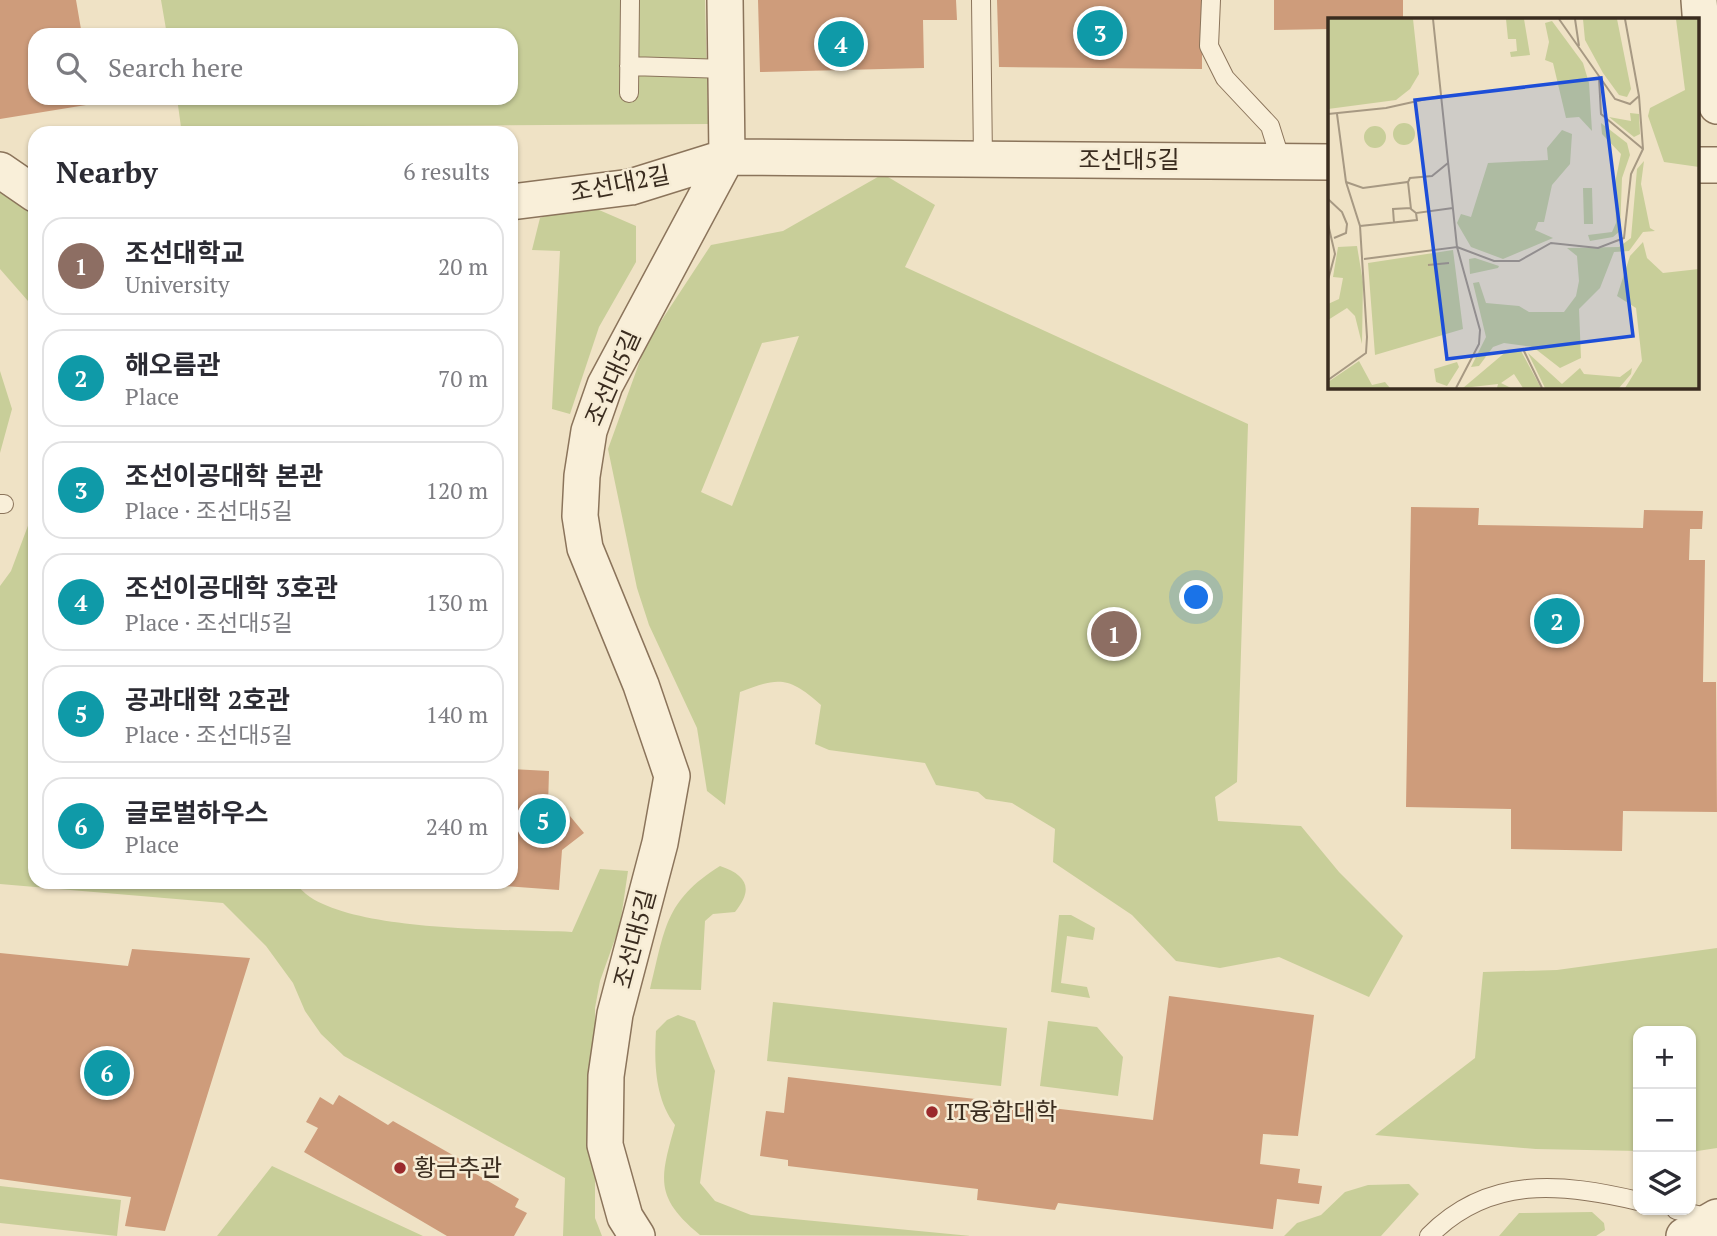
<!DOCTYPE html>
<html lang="en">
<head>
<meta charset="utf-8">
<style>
  body { margin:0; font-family:"PT Serif","Noto Sans KR",serif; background:#f2f2f3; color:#2b2b33 }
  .controls { position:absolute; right:21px; bottom:21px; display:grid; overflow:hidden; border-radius:14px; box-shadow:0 2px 5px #0004 }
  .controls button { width:63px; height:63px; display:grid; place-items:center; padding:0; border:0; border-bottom:2px solid #e1e1e2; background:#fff; color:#2b2b33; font:35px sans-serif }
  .you { position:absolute; left:1197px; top:598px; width:24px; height:24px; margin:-18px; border:5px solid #fff; border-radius:50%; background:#1a73e8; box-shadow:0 0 0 10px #1a73e833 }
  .badge { display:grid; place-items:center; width:46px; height:46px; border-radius:50%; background:#9b2a2c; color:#fff; font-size:23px; font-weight:700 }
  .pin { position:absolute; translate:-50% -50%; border:4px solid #fff; box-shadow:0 2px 7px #0006 }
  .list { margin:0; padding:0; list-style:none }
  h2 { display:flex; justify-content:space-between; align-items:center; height:91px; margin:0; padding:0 28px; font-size:30px }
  h2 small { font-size:23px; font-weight:400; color:#7c7c81 }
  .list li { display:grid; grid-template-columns:46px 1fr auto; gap:21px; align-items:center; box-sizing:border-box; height:98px; margin:0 14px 14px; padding:0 14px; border:2px solid #e1e1e2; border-radius:21px }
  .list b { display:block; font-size:26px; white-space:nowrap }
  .list p { margin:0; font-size:23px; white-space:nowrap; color:#7c7c81 }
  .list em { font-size:23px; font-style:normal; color:#7c7c81 }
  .icon { flex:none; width:38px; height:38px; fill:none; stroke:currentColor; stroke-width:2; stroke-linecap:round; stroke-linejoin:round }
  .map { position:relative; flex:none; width:1717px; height:1236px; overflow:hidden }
  .search { position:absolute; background:#fff; box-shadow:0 2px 5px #0004; left:28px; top:28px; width:490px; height:77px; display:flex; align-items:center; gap:18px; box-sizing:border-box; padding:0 24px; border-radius:21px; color:#7c7c81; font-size:26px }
  .panel { position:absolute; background:#fff; box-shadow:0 2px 5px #0004; left:28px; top:126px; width:490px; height:763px; border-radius:21px }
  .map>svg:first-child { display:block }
  .green { fill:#c8ce99; fill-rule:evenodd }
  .building { fill:#ce9c7b }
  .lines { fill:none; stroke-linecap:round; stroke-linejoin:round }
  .lane-casing { stroke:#8b745b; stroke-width:20 }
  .street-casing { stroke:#8b745b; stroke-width:38 }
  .lane { stroke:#f9efd9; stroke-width:18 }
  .street { stroke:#f9efd9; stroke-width:35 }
  .poi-dot { fill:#9b2a2c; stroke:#f6ecd5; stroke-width:2.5 }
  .labels { text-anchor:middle; stroke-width:5; stroke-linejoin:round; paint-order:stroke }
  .street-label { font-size:24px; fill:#3a2c1f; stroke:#f6ecd5 }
  .poi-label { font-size:24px; fill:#3a2c1f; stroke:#f6ecd5; text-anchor:start }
  .inset-road { fill:none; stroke:#a79983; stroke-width:2 }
  .view { fill:#1d4ed8; fill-opacity:0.15; stroke:#1d4ed8; stroke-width:3.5 }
  .inset-edge { fill:none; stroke:#3a2c1f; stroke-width:3.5 }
</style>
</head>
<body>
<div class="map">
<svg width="1717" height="1236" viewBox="0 0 1717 1236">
  <rect width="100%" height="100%" fill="#efe2c5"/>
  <path class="green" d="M161,0H705L708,124L181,127L177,98H511V35H167Z
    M883,174L935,205L905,267L1248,424L1237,782L1215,797L1218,821L1301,826L1339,872L1403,936L1369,997L1279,957L1220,968L1176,961L1132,915L1053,862L1055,829L1012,803L986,799L978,792L936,785L925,763L829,750L815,744L821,705C789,676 778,677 740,692L725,805L707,791L697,728L649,625L637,588L608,449L646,344L711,245L783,231ZM799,336L732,506L701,492L762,343Z
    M0,189L35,214V309L0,269Z
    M583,203L636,226V262L599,327L570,414L552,409L560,251L532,250L540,218Z
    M0,371L12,409L0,453Z
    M35,507V882H294C299,887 304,893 310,897C363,932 506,929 572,932L600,869L628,871L620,925L600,981L595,1008V1218L602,1236H563L565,1178L344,1056L321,1034L305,1011L293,983L266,946L223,903L0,884V586L11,571Z
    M720,866C747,875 754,889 735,912L713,914L705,921L701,990L650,989C665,930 664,901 720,866Z
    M1059,915H1071L1095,928L1093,940L1067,936L1061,983L1087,987L1090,998L1051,992Z
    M1717,948V1148L1691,1152V1031H1638V1151L1536,1149L1375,1135L1475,1058L1483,972L1557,970Z
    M773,1002L1007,1028L1001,1086L767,1061Z
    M678,1015L695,1021L715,1071L700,1183L715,1201L751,1215L971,1236L700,1235C654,1197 660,1179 675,1125C655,1099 654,1063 656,1031L667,1020Z
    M1048,1021L1097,1027L1123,1057L1118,1096L1040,1086Z
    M272,1166L423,1236H217Z
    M1409,1184L1419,1194L1381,1236H1284L1297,1223L1321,1215L1345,1192L1368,1185Z
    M0,1186L121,1200L117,1236L0,1223Z
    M1592,1212L1604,1223L1605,1230L1596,1236H1499L1519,1213Z"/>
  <path class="building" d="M0,0H76L82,35H35V98L123,99L0,119Z
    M758,0H956L957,20H923L924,68L760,72Z
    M997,0H1202V69L999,67Z
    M1274,0H1403V19H1330V29L1274,30Z
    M144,29L145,35H114V33Z
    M1411,507L1479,508L1478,525L1643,528L1644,510L1703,511L1702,529H1690L1689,560H1705L1703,682H1716L1717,812L1623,811L1622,851L1511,849V809L1406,807Z
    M511,769L549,771L548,808L565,810L584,833L562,850L559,890L477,884L511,882Z
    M132,949L250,958L165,1231L125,1226L131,1197L0,1179V953L128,966Z
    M1169,996L1314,1015L1298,1136L1263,1134L1260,1164L1300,1169L1298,1183L1322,1186L1319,1204L1277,1199L1273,1229L1058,1203L1055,1210L977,1200L978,1189L788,1166V1160L760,1156L766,1111L784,1113L788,1077L1153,1120Z
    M339,1095L388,1125L393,1121L472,1166L469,1170L519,1199L515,1207L527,1213L514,1236H447L304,1152L318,1128L306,1122L320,1097L333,1105Z"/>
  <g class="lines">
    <defs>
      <path id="lane" d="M981,0L983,159
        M1211,0L1209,46L1225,78L1270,126L1281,161
        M629,66L726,69
        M629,93L630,0
        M0,504H4
        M1676,1210L1710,1218
        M1429,1236C1489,1175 1562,1183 1638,1201"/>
      <path id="street" d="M1699,0L1704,66L1714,85L1717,106
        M1698,165H1717
        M0,170L35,194
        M511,202L631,187L727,157L725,0
        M637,1236L625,1217L605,1145L606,1076L615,1014L660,843L672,776L641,685L585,548L580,516L582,476L589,431L605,385L727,157L1330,162
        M1684,1236L1717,1217"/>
    </defs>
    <use href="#lane" class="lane-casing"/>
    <use href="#street" class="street-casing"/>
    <use href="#lane" class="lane"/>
    <use href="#street" class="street"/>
  </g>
  <g class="poi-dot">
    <circle cx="932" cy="1112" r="7"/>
    <circle cx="400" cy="1168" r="7"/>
  </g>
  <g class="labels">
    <g class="street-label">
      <text x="1129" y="168">조선대5길</text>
      <text transform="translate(620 184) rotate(-11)" y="8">조선대2길</text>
      <text transform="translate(613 378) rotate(-66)" y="8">조선대5길</text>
      <text transform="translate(635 939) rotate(-75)" y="8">조선대5길</text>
    </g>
    <g class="poi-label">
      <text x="946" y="1120">IT융합대학</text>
      <text x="414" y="1176">황금추관</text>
    </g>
  </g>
  <g transform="translate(1328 18)">
    <rect width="371" height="371" fill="#efe2c5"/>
    <path d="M0,1H85L91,56L82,71L68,82L0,91ZM178,1H196L202,37L183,39L182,34L189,33L188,21H180ZM255,1H289L303,71L299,79L291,77L275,55L257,22ZM348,1H371V149L336,144L320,98L322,90L357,72ZM224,3L255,45L261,65L264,113L251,99L238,100L225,45L217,42L221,24L217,5ZM302,95L311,96L312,116L306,119L281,99L303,103ZM65 116a11 11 0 1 1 22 0a11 11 0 1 1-22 0ZM273,105L299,125L302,137L294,160L292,213L285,219L262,223L260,217L284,214L288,205L287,165L293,136L274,116ZM36 119a11 11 0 1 1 22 0a11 11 0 1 1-22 0ZM234,112L244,116L242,146L224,167L216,204H210L207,212L225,220L175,241L143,229L129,205L133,196L143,199L160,145L220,142L219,130ZM316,143L313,166L322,210L327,213L315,214L301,233L286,234L272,270L251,291L253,340L232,350L205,329L176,325L165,329L151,348L143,349L158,319L145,265L151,264L158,285L191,288L201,294H236L248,278L251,263L249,238L239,230L291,229L303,220L309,151ZM255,170H264L265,206H256ZM315,224L319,240L335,255L371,251V370H297L314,343L308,290L289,278L302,238ZM29,228L35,264L34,326L27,298L19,290L0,302V286L11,281L15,260L5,259L10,229ZM125,232L135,311L47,337L40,245ZM147,240L171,248L170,250L142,256L141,241ZM180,332L193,333L213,370H195L186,356L173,365L183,370H169L170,366L135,370ZM200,335L234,366L252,350L256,356L292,359L304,350L303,356L291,370H217ZM31,343L44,367L57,364L62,370H0V364ZM129,344L131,349L119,368L108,364L106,351Z" fill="#c8ce99"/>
    <path class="inset-road" d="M105,1L129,229L166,243H191L223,225L270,230L296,220L303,156L315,131L311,78M231,1L287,81L302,86L311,78L297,1M247,1L251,28M271,60L273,96L315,131M0,96L58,90L112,78M18,164L35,170L80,164L83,191L88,195M80,164L82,160L104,158L120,145M0,181L14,194L19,206L18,215L6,220M66,205L65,191L83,190M0,206L7,236L0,262M32,208L89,202L88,195L125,190M36,241L129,229L152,312L151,326L128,370M100,247L121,245M195,331L214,370M0,362L38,335L39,319L32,208L18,164L9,96"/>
    <path class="view" d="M273,60L305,318L119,341L87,82Z"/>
    <rect width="371" height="371" class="inset-edge"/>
  </g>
</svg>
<div class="controls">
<button>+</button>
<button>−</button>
<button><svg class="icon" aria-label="layers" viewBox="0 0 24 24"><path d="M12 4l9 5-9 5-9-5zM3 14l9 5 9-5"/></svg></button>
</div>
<div class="you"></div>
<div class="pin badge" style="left:1114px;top:634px;background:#8d6e63">1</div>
<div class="pin badge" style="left:1557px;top:621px;background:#0f9aa8">2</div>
<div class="pin badge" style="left:1100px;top:33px;background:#0f9aa8">3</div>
<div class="pin badge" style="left:841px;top:44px;background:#0f9aa8">4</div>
<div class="pin badge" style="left:543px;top:821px;background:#0f9aa8">5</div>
<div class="pin badge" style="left:107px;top:1073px;background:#0f9aa8">6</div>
<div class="search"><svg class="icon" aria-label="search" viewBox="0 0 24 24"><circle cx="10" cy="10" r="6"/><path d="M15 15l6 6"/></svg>Search here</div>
<section class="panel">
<h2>Nearby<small>6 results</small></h2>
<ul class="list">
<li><span class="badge" style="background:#8d6e63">1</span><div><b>조선대학교</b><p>University</p></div><em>20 m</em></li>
<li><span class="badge" style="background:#0f9aa8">2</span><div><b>해오름관</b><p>Place</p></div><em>70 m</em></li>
<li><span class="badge" style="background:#0f9aa8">3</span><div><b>조선이공대학 본관</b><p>Place · 조선대5길</p></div><em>120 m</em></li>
<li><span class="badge" style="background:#0f9aa8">4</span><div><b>조선이공대학 3호관</b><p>Place · 조선대5길</p></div><em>130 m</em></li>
<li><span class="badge" style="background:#0f9aa8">5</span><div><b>공과대학 2호관</b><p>Place · 조선대5길</p></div><em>140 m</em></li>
<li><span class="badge" style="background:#0f9aa8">6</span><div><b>글로벌하우스</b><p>Place</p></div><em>240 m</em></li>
</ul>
</section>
</div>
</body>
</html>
